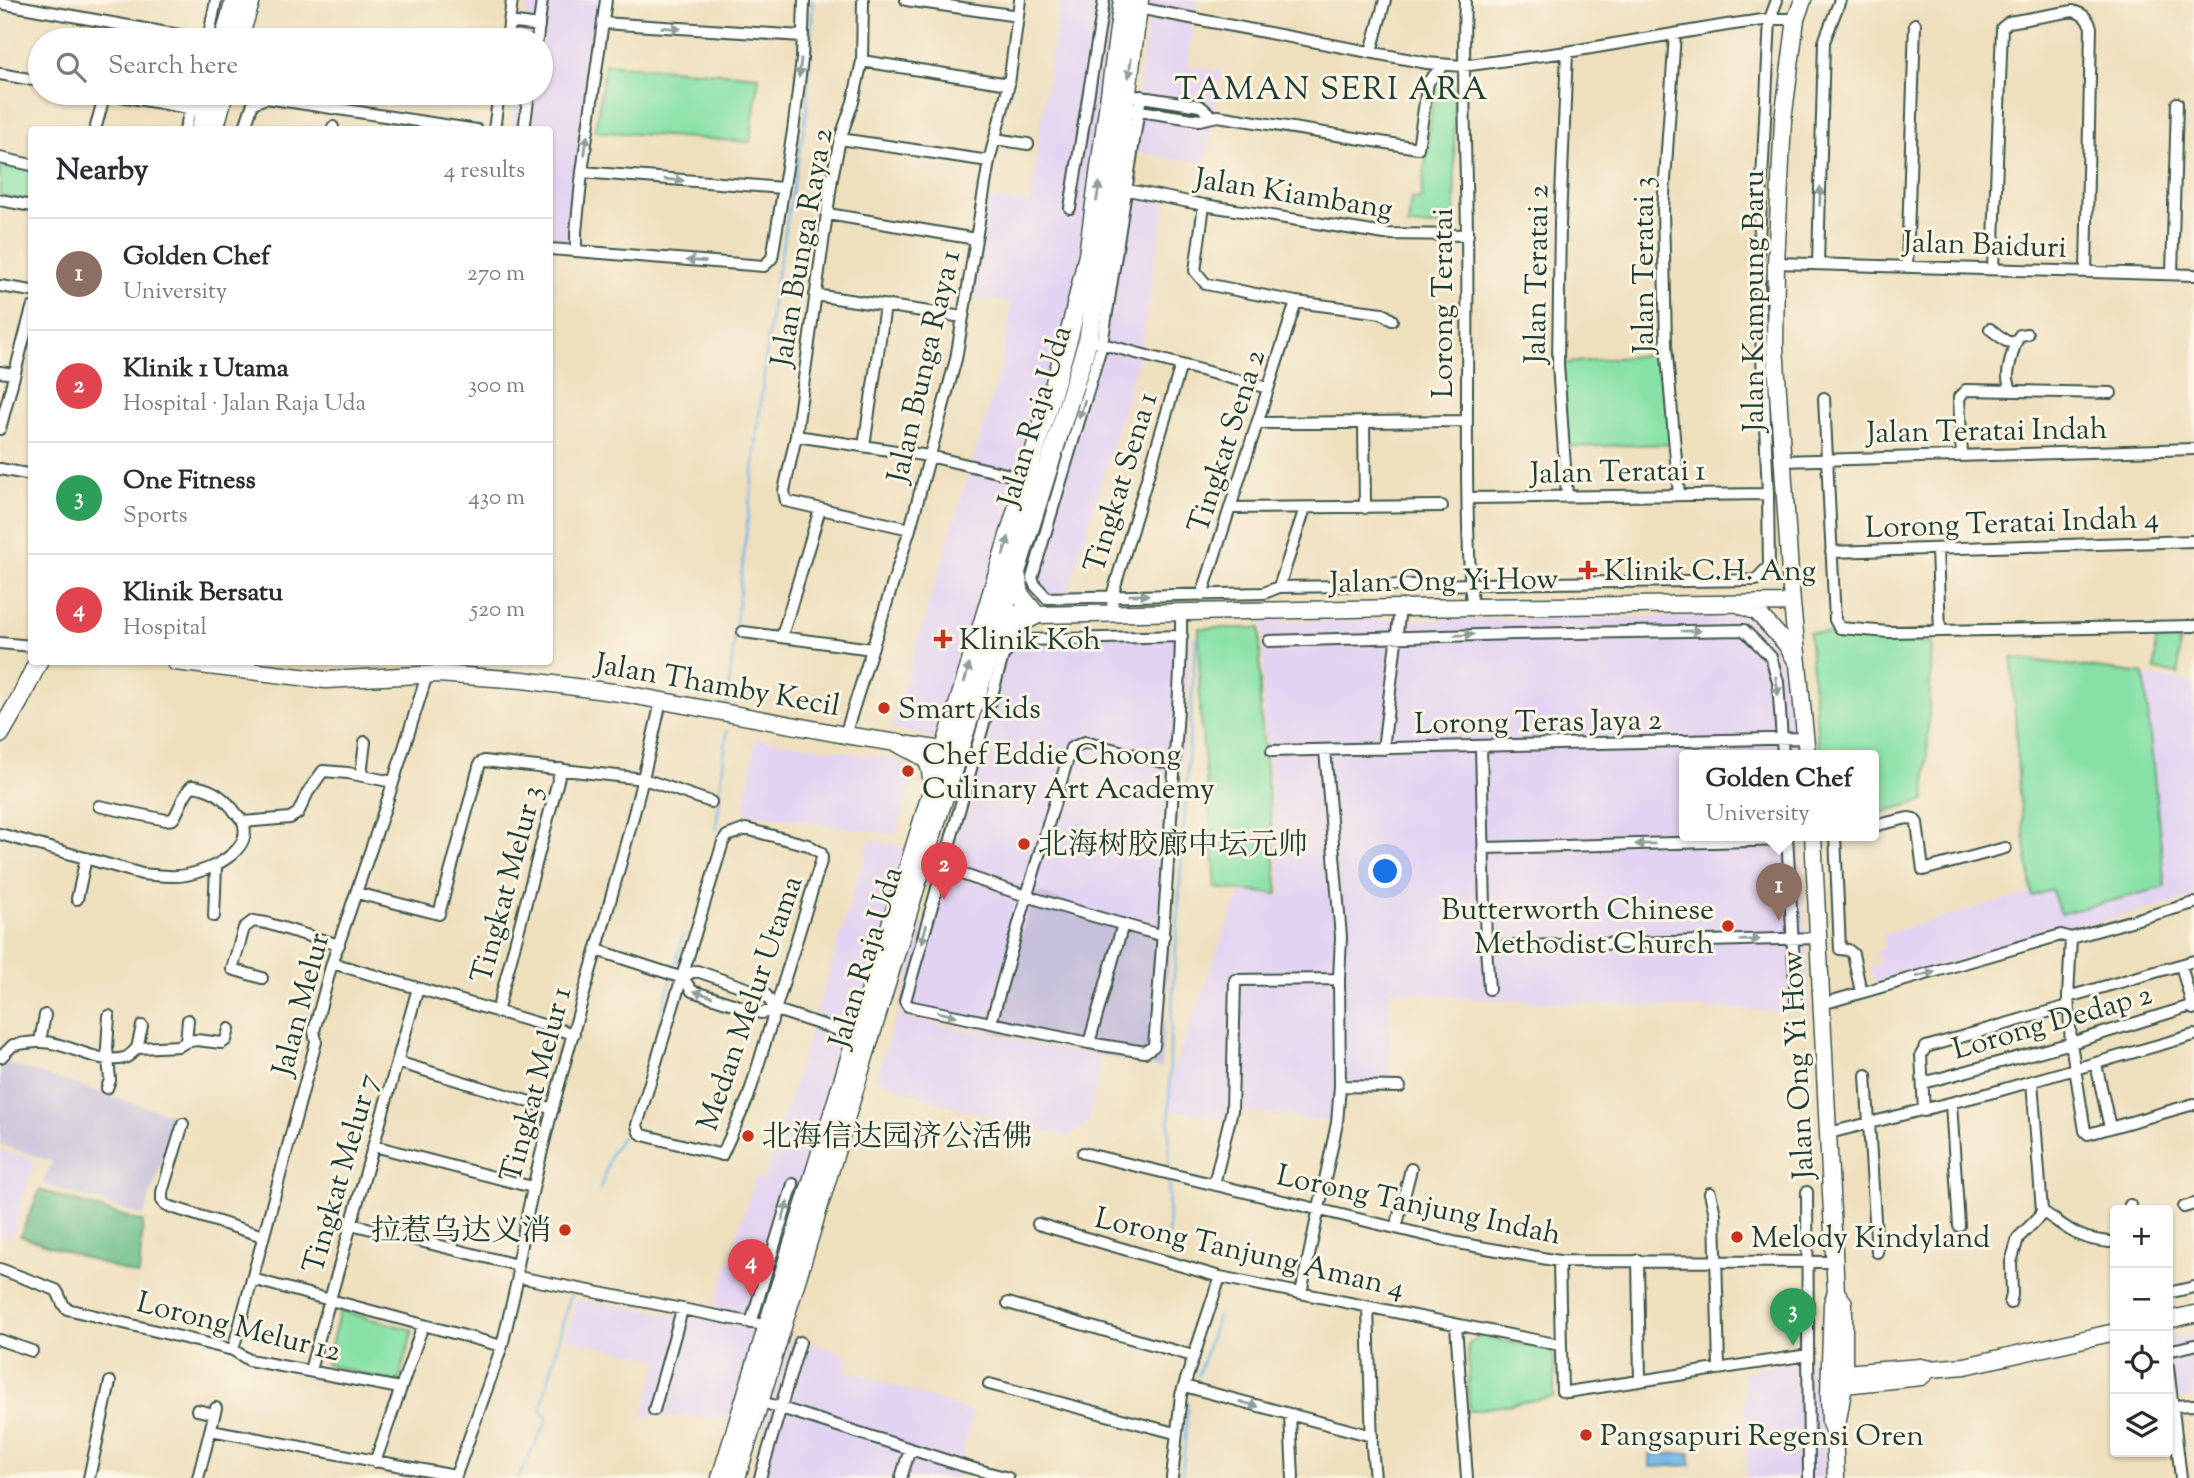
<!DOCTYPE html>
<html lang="en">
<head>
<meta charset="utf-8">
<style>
  body { margin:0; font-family:"Sorts Mill Goudy","Noto Serif SC",serif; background:#f2f2f3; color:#2b2b33 }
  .controls { position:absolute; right:21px; bottom:21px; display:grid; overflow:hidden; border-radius:7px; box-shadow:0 2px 5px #0004 }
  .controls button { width:63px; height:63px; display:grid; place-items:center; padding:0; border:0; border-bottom:2px solid #e1e1e2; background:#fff; color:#2b2b33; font:35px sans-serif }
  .you { position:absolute; left:1386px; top:872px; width:24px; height:24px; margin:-18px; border:5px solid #fff; border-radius:50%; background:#1a73e8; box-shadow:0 0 0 10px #1a73e833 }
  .badge { display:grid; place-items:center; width:46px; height:46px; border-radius:50%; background:#c8321e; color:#fff; font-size:23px; font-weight:700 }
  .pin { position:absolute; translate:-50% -58px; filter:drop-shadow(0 2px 4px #0008) }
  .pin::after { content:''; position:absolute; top:37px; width:24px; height:21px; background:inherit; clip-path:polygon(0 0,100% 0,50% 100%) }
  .popup { position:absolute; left:1679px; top:750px; width:200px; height:91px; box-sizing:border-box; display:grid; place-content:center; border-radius:7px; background:#fff; filter:drop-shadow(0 2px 5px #0005); font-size:23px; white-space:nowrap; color:#7c7c81 }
  .popup b { font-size:26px; color:#2b2b33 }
  .popup::after { content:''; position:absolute; left:50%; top:100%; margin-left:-14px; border:14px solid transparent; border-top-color:#fff }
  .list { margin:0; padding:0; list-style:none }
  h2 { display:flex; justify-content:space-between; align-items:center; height:91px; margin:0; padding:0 28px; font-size:30px }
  h2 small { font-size:23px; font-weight:400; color:#7c7c81 }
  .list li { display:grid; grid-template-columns:46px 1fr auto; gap:21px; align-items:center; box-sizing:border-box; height:112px; padding:0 28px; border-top:2px solid #e1e1e2 }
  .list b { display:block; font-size:26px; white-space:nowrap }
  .list p { margin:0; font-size:23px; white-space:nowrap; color:#7c7c81 }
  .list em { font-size:23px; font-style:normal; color:#7c7c81 }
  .icon { flex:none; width:38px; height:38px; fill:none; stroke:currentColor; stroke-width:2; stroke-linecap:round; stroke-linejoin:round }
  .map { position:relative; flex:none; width:2194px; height:1478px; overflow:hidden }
  .search { position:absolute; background:#fff; box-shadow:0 2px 5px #0004; left:28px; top:28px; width:525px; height:77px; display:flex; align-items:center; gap:18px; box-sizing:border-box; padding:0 24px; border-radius:38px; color:#7c7c81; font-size:26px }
  .panel { position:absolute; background:#fff; box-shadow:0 2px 5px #0004; left:28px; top:126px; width:525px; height:539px; border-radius:7px }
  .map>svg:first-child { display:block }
  .built { fill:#e3d3f2 }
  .industrial { fill:#c6c0da }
  .green { fill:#87e1a6; stroke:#538f6d; stroke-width:2 }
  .forest { fill:#6dbf8b; stroke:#467e60; stroke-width:2 }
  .water { fill:#71b5e7; stroke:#48798e; stroke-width:2 }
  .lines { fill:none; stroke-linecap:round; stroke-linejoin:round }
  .stream { stroke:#71b5e7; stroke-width:2.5 }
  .street-casing { stroke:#3e5549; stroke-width:14 }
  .secondary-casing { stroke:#3e5549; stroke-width:19 }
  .primary-casing { stroke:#3e5549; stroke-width:21 }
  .street { stroke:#fff; stroke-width:10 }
  .secondary { stroke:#fff; stroke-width:16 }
  .primary { stroke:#fff; stroke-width:18 }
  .oneway { fill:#8f9e9a }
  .poi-dot { fill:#c8321e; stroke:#fcf5e5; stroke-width:2.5 }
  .labels { text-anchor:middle; stroke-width:6; stroke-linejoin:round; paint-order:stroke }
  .street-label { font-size:30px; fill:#1f3d34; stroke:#fcf5e5 }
  .poi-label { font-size:30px; fill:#1f3d34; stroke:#fcf5e5; text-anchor:start }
  .neighbourhood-label { font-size:32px; letter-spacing:2px; fill:#1f3d34; stroke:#fcf5e5 }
</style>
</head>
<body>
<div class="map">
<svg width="2194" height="1478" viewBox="0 0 2194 1478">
  <rect width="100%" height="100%" fill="#fcf5e5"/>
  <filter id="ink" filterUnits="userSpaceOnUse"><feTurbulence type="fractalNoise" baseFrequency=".0143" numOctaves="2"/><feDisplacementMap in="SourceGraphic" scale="14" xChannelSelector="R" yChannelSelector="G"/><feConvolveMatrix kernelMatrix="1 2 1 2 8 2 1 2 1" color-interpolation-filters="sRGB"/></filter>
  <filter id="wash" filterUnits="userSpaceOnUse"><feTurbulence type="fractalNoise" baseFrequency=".00686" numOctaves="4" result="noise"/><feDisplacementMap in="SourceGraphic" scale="28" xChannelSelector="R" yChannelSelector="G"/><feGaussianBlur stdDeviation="1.57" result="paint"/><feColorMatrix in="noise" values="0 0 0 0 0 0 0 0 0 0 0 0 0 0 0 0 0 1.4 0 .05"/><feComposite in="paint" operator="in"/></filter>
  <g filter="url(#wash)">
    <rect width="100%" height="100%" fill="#eedfbd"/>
    <path class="built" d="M528,0H602L567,249L550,247V130H511L516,93H541V40H523Z
      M1060,0H1121L1085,258L1022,470L938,738L891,729L1000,370L1011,303L973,298L989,198L1031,204L1039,133Z
      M1151,0H1198L1187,66L1222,71L1206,163L1129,151Z
      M1124,185L1167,192L1141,349L1066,601H1044L1027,588L1097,349Z
      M1755,616L1788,655L1795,755H1684V835H1800L1810,1013L1499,1000L1390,992L1389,1076H1402V1087L1340,1086L1337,1123L1233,1110L1230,1119L1170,1110L1172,1072L1240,892L1282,896L1263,714V621Z
      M1191,630L1161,1068L898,1013L1002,649L1025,637Z
      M2012,658L2194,682V898L2079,927L1875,983L1870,967L1879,964L1876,951L1885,948L1884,934L2031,893L2019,793Z
      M756,738L897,759L907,764L912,775V783L896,835L744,812Z
      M870,840L909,847L811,1171L799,1189L732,1419L642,1416L660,1359L566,1339L576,1299L710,1321L755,1178L764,1180Z
      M896,1016L1101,1058L1089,1122L1067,1137L924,1098L876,1079Z
      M0,1150L35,1161L11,1238L0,1235Z
      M2194,1333V1398L2170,1400L2168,1338Z
      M791,1337L848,1354L845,1369L973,1412L956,1478H751Z
      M1825,1356L1822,1408L1825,1478H1747L1744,1371Z"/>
    <path class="industrial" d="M1035,891L1171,938L1161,1068L992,1033Z
      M0,1061L176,1116L144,1216L42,1184L52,1161L0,1145Z"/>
    <path class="green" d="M605,64L759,76L750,142L595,131Z
      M1435,84L1454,87L1455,225L1408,226L1411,199H1421Z
      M0,165L31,171V202L0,195Z
      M1667,353L1672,444L1564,447L1558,364Z
      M1199,628H1260V709L1278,894L1215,888V873L1200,711Z
      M1809,632L1932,644L1925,800L1874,815L1873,755H1819Z
      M2179,639V674L2155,670L2156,640Z
      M2012,658L2144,674L2165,887L2060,914L2052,890L2032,896L2019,793Z
      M340,1311L413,1330L398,1383L326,1364Z
      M1479,1336L1550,1350L1554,1358V1397L1469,1411L1468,1345Z"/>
    <path class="forest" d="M40,1190L143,1222L139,1276L20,1236Z"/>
    <path class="water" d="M1658,1448H1666V1454L1691,1453V1465L1650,1467V1454H1658Z"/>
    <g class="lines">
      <path class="stream" d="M727,703L772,303L806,117L813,0
        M716,829L727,731
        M674,970L683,936
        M661,1013L672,976
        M1169,1168L1170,1040L1196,638
        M600,1189L611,1153L622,1137
        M1168,1254L1169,1181
        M1198,1375L1218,1316
        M518,1478L548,1419L541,1409L570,1295
        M1182,1478L1188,1402"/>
    </g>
  </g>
  <g filter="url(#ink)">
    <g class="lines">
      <defs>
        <path id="street" d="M606,0L582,172L576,232V251L764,266L772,258L793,131L802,59L804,0
          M863,0L862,61L853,102L840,139L832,178L796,436L784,491L786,501L910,529
          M906,0L1018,16
          M1465,0C1462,78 1466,156 1467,234C1469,358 1463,483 1472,607
          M0,3L207,40
          M1138,8L1427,63L1462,66L1567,52L1727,25L1770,19H1796
          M509,22L539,26
          M603,23L802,36
          M1675,34L1663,209L1666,344L1679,495
          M208,40L216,0
          M507,40L512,0
          M537,40L542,0
          M1371,52L1385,0
          M1567,52L1560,222L1558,364L1567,496
          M862,61L1009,84
          M0,74L40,81
          M104,93L205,111
          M1135,96L1200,106L1212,116
          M1141,96L1102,344L1032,578L1035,585L1047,598L1264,593L1279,587L1756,580L1769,566L1768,494L1758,261L1770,19L1777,0
          M1133,110L1199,120L1218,116L1418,148L1428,82L1444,65
          M95,130L105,93
          M185,130L195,93
          M244,130L253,103L266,98L477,130
          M333,130V127
          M494,130L499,93
          M524,130L529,93
          M840,139L989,161
          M995,139L1028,144
          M0,158L32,165
          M582,172L783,188
          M1123,189L1204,205L1385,234L1468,235
          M0,200L32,206
          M1204,205L1195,271L1206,284L1296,302L1382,313L1392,320
          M1070,208L1104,0
          M828,214L976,239
          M550,249L576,251
          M1776,263L2194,275
          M1818,264L1824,42L1840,0
          M1907,267L1915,24
          M1993,269L2002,28L2009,22L2073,11C2083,14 2087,17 2091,27L2086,272
          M2172,274L2177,103
          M0,286L32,291
          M815,295L963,317
          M1990,329L2006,341L2014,343
          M1095,342L1268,388
          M0,372L14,374
          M2011,391C2010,386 2007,380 2008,374C2009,365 2015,340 2020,335L2027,334
          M1824,398L1835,620L1840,628L1889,632L2194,626
          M1364,422L1365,508
          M1257,423L1466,421
          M0,429L32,308
          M796,436L929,456L1027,479
          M864,446L885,306
          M1962,456L1959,397L1966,390L2111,393
          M1782,461L2194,449
          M0,469L32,475
          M1469,498L1768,494
          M1230,508L1442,506
          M1937,549L1940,631
          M1831,552L2194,541
          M1279,587L1305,508
          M1202,595L1296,302
          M1181,613C1182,666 1177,720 1174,773C1168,864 1162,955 1154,1046L1145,1052L1089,1043L908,1006L905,1001L1003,656L1012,646L1025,640L1182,636
          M1113,614L1112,596L1181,365
          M743,632L872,649
          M782,636L820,509
          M1269,641L1514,634L1744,630L1771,657L1778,682L1783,755
          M0,643L32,646
          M845,735L910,529L956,359L989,161L1009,84L1020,0
          M1481,747L1486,947L1489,989
          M1383,749L1400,608
          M1272,751L1806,738
          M361,775L365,742
          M243,822L290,818L298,813L308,792L323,771L348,773L393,782
          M1873,826L1908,818L1914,819L1917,823L1923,870L2005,848
          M746,829L808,845L821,853L822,858L748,1098L722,1155L643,1135L639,1132L637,1125L723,842L727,836Z
          M0,834L142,874C157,875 172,878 186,875C208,871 254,852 243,822C241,818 235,813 233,809C221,795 210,788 192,786C182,795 181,808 173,819L166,820L99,806
          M1787,835L1796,1003
          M1835,836L1840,949L1848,950L1853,954L1861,992
          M1483,848L1787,840
          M920,858C999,890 1082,913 1164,936
          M357,893L439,914L480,763L484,761L644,779L711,802
          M77,899L86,858
          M214,916L216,866
          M2071,938L2068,997L2071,1043L2085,1131L2088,1134L2092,1133L2194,1104
          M1486,947L1819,938
          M597,950L683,978L692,991L761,1013L776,1010L857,1036
          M332,963L574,1034
          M2181,965L2193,1009
          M262,978L232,969L244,928L253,921L266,923L339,945
          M683,978L690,973L697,971L766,995L776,1010
          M2068,997L2194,961
          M1822,1004L2061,935L2071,938L2194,903
          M497,1012L561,769
          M991,1023L1027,895L1071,748L1085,742L1174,765
          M40,1041L45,1015
          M186,1042L188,1020
          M1089,1043L1123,924
          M137,1048L142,1026
          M1,1057L13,1045C27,1043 42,1040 56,1044C77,1049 103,1064 124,1058C129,1057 133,1052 137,1048L179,1046L186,1042L196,1040L222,1043L226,1040L229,1029
          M397,1062L553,1109
          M2096,1064L2110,1128
          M1866,1075L1877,1252
          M1923,1083L2071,1043L2194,1005
          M1340,1086L1400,1087
          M107,1088L110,1080L107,1048L109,1016
          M1951,1103L1959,1226
          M1924,1111L1921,1055L1926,1047L2068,1006
          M183,1124L162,1192V1200L165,1205L263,1236
          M1829,1133L1994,1092L2194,1035
          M374,1146L532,1187
          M1083,1153L1458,1243L1559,1261L1834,1262
          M1214,1184L1232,1110L1235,980L1339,979
          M1807,1192L1809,1478
          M1710,1193L1715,1214L1719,1369
          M2130,1205L2131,1210
          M2184,1207L2194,1204
          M2042,1211C2069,1229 2076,1239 2110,1242
          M351,1224L517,1265
          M1038,1224L1220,1277L1560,1345
          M1396,1228L1411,1169
          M1638,1260L1640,1381
          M1559,1261L1562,1391L1567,1392L1808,1355
          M0,1269L56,1290C61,1296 61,1304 67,1309L233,1350L249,1360L400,1388
          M518,1277L769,1326
          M252,1279L502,1346
          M1301,1293L1337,1123L1340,1086L1339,979L1341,937L1325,750
          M2168,1293L2194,1287
          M1008,1303L1193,1356
          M2010,1303L2012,1295L2011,1262L2018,1238L2039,1217L2042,1211L2032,1081
          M1368,1307L1372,1447L1375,1478
          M751,1323L793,1184
          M1456,1325L1467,1478
          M0,1340L32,1351
          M233,1350L316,1042L314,1031L332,963L386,805L427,675
          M2168,1351L2194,1345
          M2168,1367L2181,1478
          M310,1370L418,988
          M989,1384L1175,1433
          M1184,1386L1372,1436
          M759,1401L964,1466L1008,1478
          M2173,1406L2194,1405
          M197,1410L214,1414
          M654,1410L682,1310
          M1290,1416L1293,1478
          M211,1430L455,1476
          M375,1462L423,1325
          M89,1478L110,1382
          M198,1478L216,1408
          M455,1478L502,1346L518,1277L517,1265C553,1074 620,891 661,701
          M760,1478L800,1342
          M901,1478L910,1449
          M1172,1478L1181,1395L1220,1277"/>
        <path id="secondary" d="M1803,0L1796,19L1783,120L1776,263L1775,346L1792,603L1807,755
          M1742,606L1757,612L1786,644L1796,661
          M992,612L1036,615L1400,608L1792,603
          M175,662L326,680L438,674L523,680L620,693L845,735L956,752
          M1813,835L1836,1292L1832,1304L1829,1394L1830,1423L1834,1432L1836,1478
          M1836,1292L1844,1303V1385L1838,1420
          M2168,1320L2194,1314
          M1844,1385L1921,1377L1930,1369
          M1829,1394L1844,1373L1921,1367L1930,1369L1965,1366L2115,1332"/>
        <path id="primary" d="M224,40L235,0
          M238,40L251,0
          M200,130L210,93
          M214,130L224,93
          M993,646L1016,625L1036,615L1020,595L1016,573
          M0,734L19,701L38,662
          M899,743C920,756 932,753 932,783
          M721,1478L945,749L1069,336L1088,255L1123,0
          M736,1478L924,859L1016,572L1088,340L1102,262L1120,145L1139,0"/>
      </defs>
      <use href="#street" class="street-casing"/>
      <use href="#secondary" class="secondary-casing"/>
      <use href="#primary" class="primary-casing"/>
      <use href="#street" class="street"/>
      <use href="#secondary" class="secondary"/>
      <use href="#primary" class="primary"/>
    </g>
    <defs><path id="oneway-solid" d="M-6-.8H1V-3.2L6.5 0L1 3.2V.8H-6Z" transform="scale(1.75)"/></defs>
    <g class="oneway">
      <use href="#oneway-solid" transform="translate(671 28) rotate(4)"/>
      <use href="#oneway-solid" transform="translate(800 68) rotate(96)"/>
      <use href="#oneway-solid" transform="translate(1130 68) rotate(97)"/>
      <use href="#oneway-solid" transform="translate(586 145) rotate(-82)"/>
      <use href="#oneway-solid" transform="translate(674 180) rotate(4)"/>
      <use href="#oneway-solid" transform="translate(1098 192) rotate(-81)"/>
      <use href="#oneway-solid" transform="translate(1820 196) rotate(-88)"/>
      <use href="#oneway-solid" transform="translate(696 261) rotate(-176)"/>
      <use href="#oneway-solid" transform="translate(1082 409) rotate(107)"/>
      <use href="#oneway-solid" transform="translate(1006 546) rotate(-73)"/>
      <use href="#oneway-solid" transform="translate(1139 595) rotate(-1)"/>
      <use href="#oneway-solid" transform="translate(1691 631) rotate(-1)"/>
      <use href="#oneway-solid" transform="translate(1464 635) rotate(-2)"/>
      <use href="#oneway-solid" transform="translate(967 673) rotate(-74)"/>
      <use href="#oneway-solid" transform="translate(1777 686) rotate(82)"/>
      <use href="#oneway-solid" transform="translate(1645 844) rotate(179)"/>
      <use href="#oneway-solid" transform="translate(924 934) rotate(105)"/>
      <use href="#oneway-solid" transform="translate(1750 940) rotate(-2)"/>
      <use href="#oneway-solid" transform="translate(1926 974) rotate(-16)"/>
      <use href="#oneway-solid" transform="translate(703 994) rotate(-161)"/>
      <use href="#oneway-solid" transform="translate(947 1014) rotate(12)"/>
      <use href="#oneway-solid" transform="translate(785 1211) rotate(-73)"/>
      <use href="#oneway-solid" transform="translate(1249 1404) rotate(16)"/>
    </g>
  </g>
  <g class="poi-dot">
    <path d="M1584.5 559.5h7v7h7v7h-7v7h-7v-7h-7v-7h7z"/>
    <path d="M939.5 628.5h7v7h7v7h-7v7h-7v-7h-7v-7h7z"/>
    <circle cx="884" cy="708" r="7"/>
    <circle cx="908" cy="771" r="7"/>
    <circle cx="1024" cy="844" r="7"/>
    <circle cx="1728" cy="926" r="7"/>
    <circle cx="748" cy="1136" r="7"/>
    <circle cx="565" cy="1230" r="7"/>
    <circle cx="1737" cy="1237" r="7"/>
    <circle cx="1586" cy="1435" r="7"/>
  </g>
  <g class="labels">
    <g class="street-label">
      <text transform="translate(1294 193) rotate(9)" y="10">Jalan Kiambang</text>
      <text transform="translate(1985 244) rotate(2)" y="10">Jalan Baiduri</text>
      <text transform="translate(801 247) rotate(-80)" y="10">Jalan Bunga Raya 2</text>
      <text transform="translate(1643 265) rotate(-90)" y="10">Jalan Teratai 3</text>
      <text transform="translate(1536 274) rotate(-89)" y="10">Jalan Teratai 2</text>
      <text transform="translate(1753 301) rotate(-90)" y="10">Jalan Kampung Baru</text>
      <text transform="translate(1442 303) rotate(-90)" y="10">Lorong Teratai</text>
      <text transform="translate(923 366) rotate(-77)" y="10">Jalan Bunga Raya 1</text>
      <text transform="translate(1034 416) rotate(-73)" y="10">Jalan Raja Uda</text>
      <text transform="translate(1987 430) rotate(-1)" y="10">Jalan Teratai Indah</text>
      <text transform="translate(1226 441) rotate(-72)" y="10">Tingkat Sena 2</text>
      <text transform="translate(1618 471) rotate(-1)" y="10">Jalan Teratai 1</text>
      <text transform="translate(1120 482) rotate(-73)" y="10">Tingkat Sena 1</text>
      <text transform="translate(2012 522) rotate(-2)" y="10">Lorong Teratai Indah 4</text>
      <text transform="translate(1444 580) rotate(-1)" y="10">Jalan Ong Yi How</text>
      <text transform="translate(718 684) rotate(10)" y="10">Jalan Thamby Kecil</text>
      <text transform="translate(1538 721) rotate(-1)" y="10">Lorong Teras Jaya 2</text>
      <text transform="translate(506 884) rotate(-75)" y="10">Tingkat Melur 3</text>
      <text transform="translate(865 957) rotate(-73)" y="10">Jalan Raja Uda</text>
      <text transform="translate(749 1003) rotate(-71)" y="10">Medan Melur Utama</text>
      <text transform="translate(300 1004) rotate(-75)" y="10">Jalan Melur</text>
      <text transform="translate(2052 1021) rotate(-16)" y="10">Lorong Dedap 2</text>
      <text transform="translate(1797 1065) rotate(-93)" y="10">Jalan Ong Yi How</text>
      <text transform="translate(535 1084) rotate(-75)" y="10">Tingkat Melur 1</text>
      <text transform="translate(340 1173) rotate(-74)" y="10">Tingkat Melur 7</text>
      <text transform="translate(1419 1204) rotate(12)" y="10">Lorong Tanjung Indah</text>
      <text transform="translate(1250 1252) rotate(13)" y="10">Lorong Tanjung Aman 4</text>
      <text transform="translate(239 1326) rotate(14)" y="10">Lorong Melur 12</text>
    </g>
    <g class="poi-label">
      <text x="1604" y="580">Klinik C.H. Ang</text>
      <text x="959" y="649">Klinik Koh</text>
      <text x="898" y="718">Smart Kids</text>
      <text x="922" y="764">Chef Eddie Choong<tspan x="922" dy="34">Culinary Art Academy</tspan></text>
      <text x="1038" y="854">北海树胶廊中坛元帅</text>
      <text x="1714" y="919" text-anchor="end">Butterworth Chinese<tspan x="1714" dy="34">Methodist Church</tspan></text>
      <text x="762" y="1146">北海信达园济公活佛</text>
      <text x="551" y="1240" text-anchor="end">拉惹乌达义消</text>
      <text x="1751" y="1247">Melody Kindyland</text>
      <text x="1600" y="1445">Pangsapuri Regensi Oren</text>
    </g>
    <g class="neighbourhood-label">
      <text x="1332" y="99">TAMAN SERI ARA</text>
    </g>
  </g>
</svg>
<div class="controls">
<button>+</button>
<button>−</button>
<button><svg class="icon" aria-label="locate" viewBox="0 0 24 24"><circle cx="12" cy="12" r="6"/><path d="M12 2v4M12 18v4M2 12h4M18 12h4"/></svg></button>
<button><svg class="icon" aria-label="layers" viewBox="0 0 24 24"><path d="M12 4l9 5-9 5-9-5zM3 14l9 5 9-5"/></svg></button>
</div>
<div class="you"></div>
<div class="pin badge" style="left:1779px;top:921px;background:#8d6e63">1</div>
<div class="popup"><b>Golden Chef</b>University</div>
<div class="pin badge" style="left:944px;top:900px;background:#e0444e">2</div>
<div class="pin badge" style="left:1793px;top:1346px;background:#2e9e5b">3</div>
<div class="pin badge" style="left:751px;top:1297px;background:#e0444e">4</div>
<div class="search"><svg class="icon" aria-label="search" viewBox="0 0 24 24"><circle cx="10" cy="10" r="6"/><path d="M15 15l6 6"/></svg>Search here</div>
<section class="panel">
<h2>Nearby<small>4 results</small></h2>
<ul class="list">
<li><span class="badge" style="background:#8d6e63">1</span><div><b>Golden Chef</b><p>University</p></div><em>270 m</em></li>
<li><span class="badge" style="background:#e0444e">2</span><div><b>Klinik 1 Utama</b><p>Hospital · Jalan Raja Uda</p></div><em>300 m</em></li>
<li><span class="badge" style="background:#2e9e5b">3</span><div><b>One Fitness</b><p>Sports</p></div><em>430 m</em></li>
<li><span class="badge" style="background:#e0444e">4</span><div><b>Klinik Bersatu</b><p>Hospital</p></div><em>520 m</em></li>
</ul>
</section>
</div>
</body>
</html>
